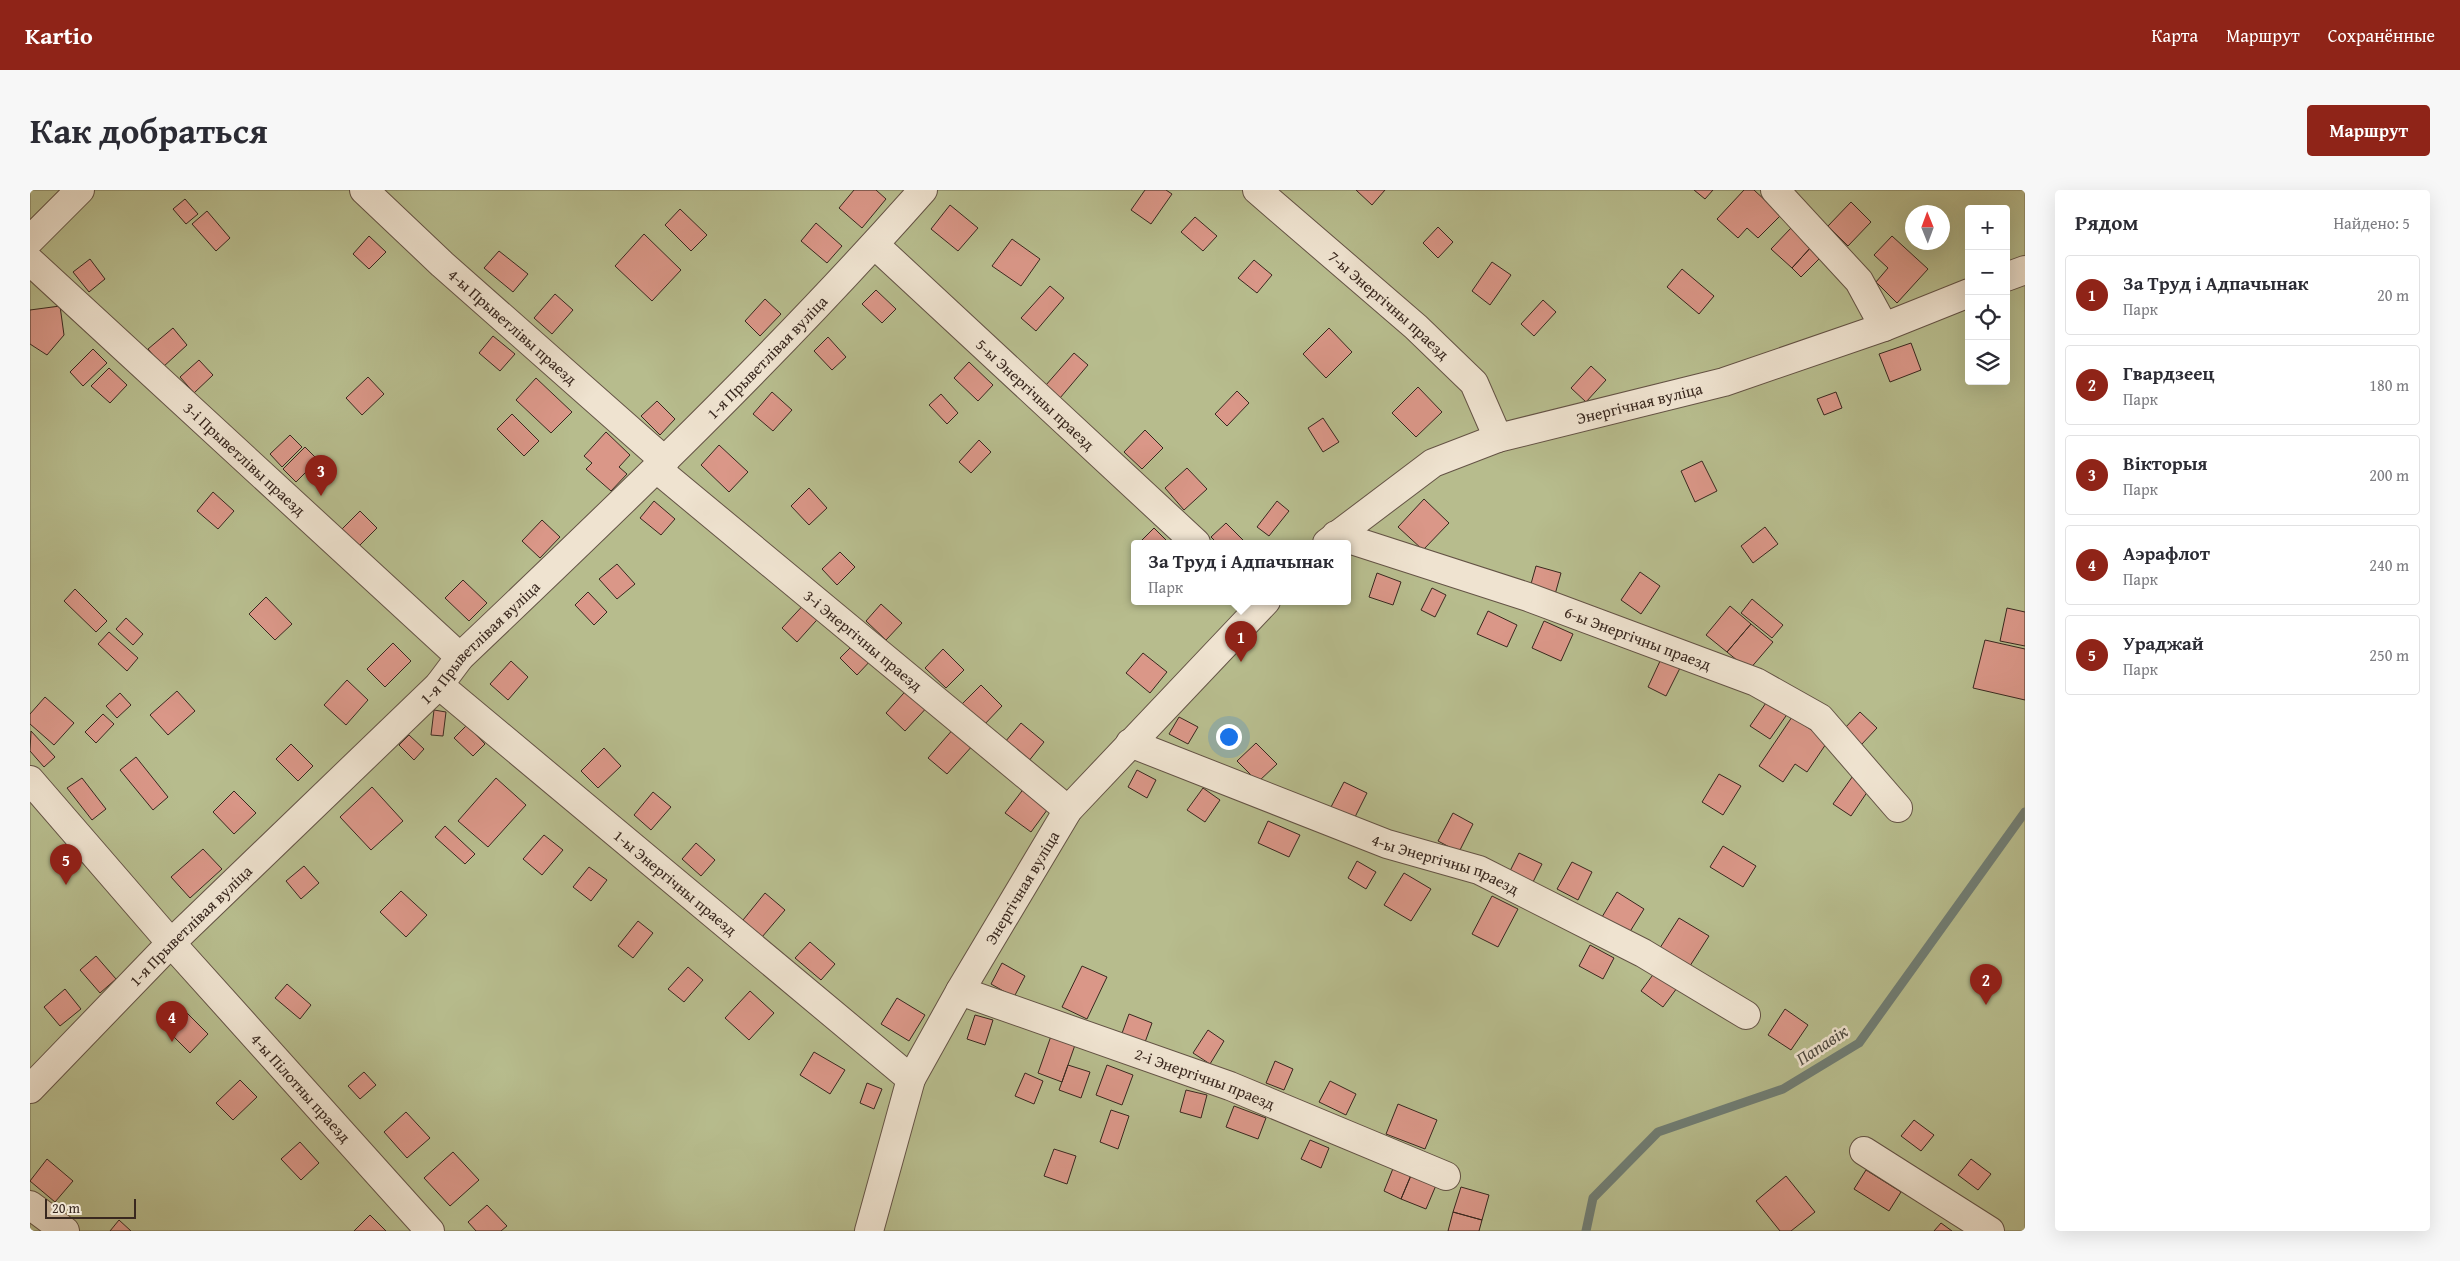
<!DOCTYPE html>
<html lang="ru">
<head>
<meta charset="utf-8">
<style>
  body { margin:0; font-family:"Gentium Book Plus",serif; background:#f7f7f7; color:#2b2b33 }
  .controls { position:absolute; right:15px; top:15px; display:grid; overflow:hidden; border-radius:5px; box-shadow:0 5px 20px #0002 }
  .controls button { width:45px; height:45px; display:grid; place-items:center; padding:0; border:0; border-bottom:1px solid #e1e1e2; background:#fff; color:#2b2b33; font:25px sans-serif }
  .compass { position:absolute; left:1875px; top:15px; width:45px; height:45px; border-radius:50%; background:#fff; box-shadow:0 5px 20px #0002; rotate:359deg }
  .scale { position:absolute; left:15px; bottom:12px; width:91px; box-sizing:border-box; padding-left:5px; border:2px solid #39281f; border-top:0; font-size:14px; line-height:18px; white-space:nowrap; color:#39281f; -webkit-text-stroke:4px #efe3d0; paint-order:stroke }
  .you { position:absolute; left:1198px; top:546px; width:18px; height:18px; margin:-12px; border:4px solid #fff; border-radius:50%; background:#1a73e8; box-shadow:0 0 0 8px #1a73e833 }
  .badge { display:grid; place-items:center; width:32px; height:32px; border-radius:50%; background:#8f2418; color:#fff; font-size:16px; font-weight:700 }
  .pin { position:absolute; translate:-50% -41px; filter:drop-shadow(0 1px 2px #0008) }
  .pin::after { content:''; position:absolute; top:26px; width:18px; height:15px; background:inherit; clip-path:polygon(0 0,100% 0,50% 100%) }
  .popup { position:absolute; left:1101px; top:350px; width:220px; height:65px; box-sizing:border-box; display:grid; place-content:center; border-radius:5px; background:#fff; filter:drop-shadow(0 1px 4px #0005); font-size:16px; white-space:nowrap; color:#7c7c81 }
  .popup b { font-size:19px; color:#2b2b33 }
  .popup::after { content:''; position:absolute; left:50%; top:100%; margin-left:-10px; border:10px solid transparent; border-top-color:#fff }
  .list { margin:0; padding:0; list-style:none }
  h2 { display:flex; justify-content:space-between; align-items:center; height:65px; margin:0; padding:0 20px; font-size:21px }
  h2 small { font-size:16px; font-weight:400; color:#7c7c81 }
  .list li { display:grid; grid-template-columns:32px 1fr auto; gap:15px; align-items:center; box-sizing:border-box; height:80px; margin:0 10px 10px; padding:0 10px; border:1px solid #e1e1e2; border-radius:5px }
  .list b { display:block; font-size:19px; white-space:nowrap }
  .list p { margin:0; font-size:16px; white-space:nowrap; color:#7c7c81 }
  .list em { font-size:16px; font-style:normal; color:#7c7c81 }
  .icon { flex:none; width:28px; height:28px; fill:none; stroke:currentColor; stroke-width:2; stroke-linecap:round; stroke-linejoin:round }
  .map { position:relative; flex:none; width:1995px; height:1041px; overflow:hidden; border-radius:5px }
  header { display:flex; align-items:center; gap:30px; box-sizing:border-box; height:70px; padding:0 25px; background:#8f2418; color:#fff }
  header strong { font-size:24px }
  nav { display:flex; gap:28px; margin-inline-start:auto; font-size:18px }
  .intro { display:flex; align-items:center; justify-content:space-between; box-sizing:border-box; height:120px; padding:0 30px }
  h1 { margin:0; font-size:35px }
  .button { padding:12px 22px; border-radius:5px; background:#8f2418; color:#fff; font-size:18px; font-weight:700 }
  main { display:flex; gap:30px; padding:0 30px }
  aside { flex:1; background:#fff; border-radius:5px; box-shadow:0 5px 20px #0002 }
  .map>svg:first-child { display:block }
  .green { fill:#b7bc8d; stroke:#787256; fill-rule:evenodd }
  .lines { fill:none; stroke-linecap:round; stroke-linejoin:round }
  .stream { stroke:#717e74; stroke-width:9 }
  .building { fill:#da9788; stroke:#39281f }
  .minor-casing { stroke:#645345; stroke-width:30 }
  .minor { stroke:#efe3d0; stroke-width:28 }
  .labels { text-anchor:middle; stroke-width:5; stroke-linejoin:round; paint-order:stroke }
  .street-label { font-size:16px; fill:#39281f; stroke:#efe3d0 }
  .water-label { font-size:18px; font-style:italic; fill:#504c42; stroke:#efe3d0 }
</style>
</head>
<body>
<header>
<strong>Kartio</strong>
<nav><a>Карта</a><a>Маршрут</a><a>Сохранённые</a></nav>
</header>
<div class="intro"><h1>Как добраться</h1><a class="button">Маршрут</a></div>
<main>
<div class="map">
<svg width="1995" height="1041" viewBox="0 0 1995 1041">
  <rect width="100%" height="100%" fill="#e6d4b7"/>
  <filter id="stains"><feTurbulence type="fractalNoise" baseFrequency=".004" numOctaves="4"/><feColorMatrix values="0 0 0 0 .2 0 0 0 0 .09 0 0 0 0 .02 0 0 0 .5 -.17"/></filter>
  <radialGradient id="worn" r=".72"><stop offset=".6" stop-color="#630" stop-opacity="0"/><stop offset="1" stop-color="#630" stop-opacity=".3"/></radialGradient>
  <path class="green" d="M0,0H1995V1041H0ZM1939,19H1976V191H1939ZM1882,22H1912V52H1882ZM1105,353H1317V411H1105Z"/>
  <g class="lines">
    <path class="stream" d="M1556,1041L1563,1008L1628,942L1753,899L1829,853L1995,622"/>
  </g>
  <path class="building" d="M824,0H846L856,9L832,38L809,18Z
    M1115,0H1136L1142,4L1121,34L1101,20Z
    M1326,0H1355L1342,15Z
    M1664,0H1683L1675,9Z
    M1714,0H1724L1751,25L1728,48L1717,38L1708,48L1687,29Z
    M155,9L168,24L156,34L143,19Z
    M1821,12L1841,32L1818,56L1798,36Z
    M920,15L948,38L928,61L901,39Z
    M650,19L677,45L661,61L635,35Z
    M177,21L200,48L186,61L162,34Z
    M1165,27L1187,46L1173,61L1151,42Z
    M786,33L812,56L797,73L771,51Z
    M1408,37L1423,52L1408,68L1393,53Z
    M1761,38L1782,56L1762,78L1741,59Z
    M614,44L651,80L622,111L585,76Z
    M339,46L356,62L339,79L323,64Z
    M1862,46L1898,79L1867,113L1846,92L1858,78L1844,65Z
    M982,49L1010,69L991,96L962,76Z
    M1782,56L1792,66L1771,87L1762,78Z
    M469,61L498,84L483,102L454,78Z
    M60,69L75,89L59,102L43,82Z
    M1224,70L1242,85L1227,103L1208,88Z
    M1462,72L1481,85L1460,115L1442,101Z
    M1652,79L1684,106L1669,124L1637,97Z
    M1020,96L1034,108L1006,141L991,128Z
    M846,100L866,119L852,133L832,114Z
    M525,104L543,120L522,144L504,128Z
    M735,109L751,124L730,146L715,131Z
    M1513,110L1526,122L1504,146L1491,134Z
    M30,116L34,145L17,165L0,154V120Z
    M143,138L157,155L133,177L118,159Z
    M1299,138L1322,162L1296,188L1273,164Z
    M463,146L485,164L470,181L449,163Z
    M798,147L816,167L802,180L784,161Z
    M1881,153L1891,180L1860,192L1849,164Z
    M63,159L77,173L53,196L40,182Z
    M1044,163L1058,175L1030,208L1016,195Z
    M169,170L183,185L164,203L150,187Z
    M939,172L963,195L948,211L924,188Z
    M1561,176L1576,190L1556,212L1541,198Z
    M79,178L97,195L80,213L61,196Z
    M338,187L354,204L332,225L316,208Z
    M506,188L542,222L521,243L486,210Z
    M1388,197L1412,222L1386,247L1362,223Z
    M1207,201L1219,213L1197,236L1185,224Z
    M742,202L762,220L743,241L723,224Z
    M1806,202L1812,218L1794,225L1787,209Z
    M911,204L928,223L917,234L899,215Z
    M627,211L645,229L630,245L611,226Z
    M482,224L509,251L494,266L467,239Z
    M1293,228L1309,252L1293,262L1278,238Z
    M1115,240L1133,258L1112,279L1094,262Z
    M576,242L600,265L589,277L597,284L581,301L556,279L562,273L554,266Z
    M260,245L272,257L252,277L240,264Z
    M949,250L961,262L941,283L929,272Z
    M689,255L718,282L699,302L671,275Z
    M275,257L288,270L266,292L253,279Z
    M1672,271L1687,301L1665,312L1651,281Z
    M1157,278L1177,299L1154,320L1135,298Z
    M779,298L797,318L779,335L761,316Z
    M183,302L204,321L188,339L167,321Z
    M1394,309L1419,333L1393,360L1368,337Z
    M624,311L645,329L631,345L610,328Z
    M1247,311L1259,321L1239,346L1227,337Z
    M330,321L347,338L326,359L309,342Z
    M512,330L530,347L510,368L492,351Z
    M1196,333L1216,353H1187L1181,347Z
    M1735,337L1748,354L1723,373L1711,356Z
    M1124,338L1139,353H1109Z
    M810,362L825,377L807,395L792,379Z
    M587,374L605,394L587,409L569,389Z
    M1506,376L1531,383L1524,408L1499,401Z
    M1610,382L1630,396L1611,424L1591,410Z
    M1347,383L1371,392L1363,415L1339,407Z
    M433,390L457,413L439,431L415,408Z
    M1402,398L1416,405L1405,427L1391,420Z
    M45,399L77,431L66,442L34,411Z
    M558,402L577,422L564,435L545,415Z
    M236,407L262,434L245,450L219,424Z
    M779,409L794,422L767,452L752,438Z
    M1722,409L1753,435L1742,448L1711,423Z
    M851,414L872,433L856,450L836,431Z
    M1700,416L1721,434L1697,462L1676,445Z
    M1977,418L1995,422V456L1970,451Z
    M1458,421L1487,435L1477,457L1447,444Z
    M96,428L113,444L103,455L86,439Z
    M1514,431L1543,444L1531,471L1502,458Z
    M1721,434L1743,452L1719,480L1697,462Z
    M79,442L108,468L97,481L68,454Z
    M1955,450L1995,459V510L1943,498Z
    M827,451L844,467L827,485L810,468Z
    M363,453L381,471L355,497L337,479Z
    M913,459L934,480L916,498L895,478Z
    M1113,463L1137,482L1120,503L1096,483Z
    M1631,469L1650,478L1636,506L1618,497Z
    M481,471L498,487L478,510L460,494Z
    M317,490L338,510L316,535L294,515Z
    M881,495L901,513L875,541L856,523Z
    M951,495L972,516L953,536L931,515Z
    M147,501L165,521L138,545L120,525Z
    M90,503L101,515L87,528L76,516Z
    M15,507L44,533L24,555L0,534V524Z
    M1738,510L1758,523L1740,549L1720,536Z
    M404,520L416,522L413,546L401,545Z
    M1830,522L1847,538L1831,555L1814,539Z
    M73,524L84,534L66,553L55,542Z
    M1149,527L1168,537L1158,554L1139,544Z
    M1762,527L1798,551L1777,582L1765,574L1753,592L1729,576Z
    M991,533L1014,552L998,572L975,552Z
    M437,535L455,554L443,566L424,548Z
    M925,537L944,554L917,584L898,568Z
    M1,541L25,567L14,577L0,561Z
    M379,545L394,559L384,570L369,555Z
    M1226,553L1247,574L1228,592L1207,571Z
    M261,554L283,576L268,591L246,569Z
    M574,558L591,576L568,598L551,581Z
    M106,567L138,607L123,620L90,580Z
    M1107,580L1126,590L1117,608L1098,597Z
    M1825,583L1842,595L1821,626L1803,614Z
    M1689,584L1711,596L1693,625L1672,612Z
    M52,588L76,619L62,630L37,598Z
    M466,588L496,615L458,657L428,631Z
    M1314,592L1337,603L1324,629L1301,617Z
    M342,597L373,631L341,660L310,627Z
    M995,597L1020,616L1001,642L975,623Z
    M1173,598L1190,610L1175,632L1157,620Z
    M204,601L226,623L204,644L183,622Z
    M623,602L641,617L621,640L604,625Z
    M1423,623L1443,634L1429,662L1408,651Z
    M1238,631L1270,645L1259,667L1228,653Z
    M415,636L445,664L435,674L405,647Z
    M514,645L533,660L512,685L493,669Z
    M666,653L685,670L671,686L652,669Z
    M1693,656L1726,676L1713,697L1680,677Z
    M173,659L192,679L160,708L141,687Z
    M1489,663L1512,674L1503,692L1480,681Z
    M1327,671L1346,682L1336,699L1318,688Z
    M1542,672L1562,682L1548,710L1527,699Z
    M274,676L289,693L271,709L256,691Z
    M559,677L577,690L561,711L543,697Z
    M1374,683L1401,699L1381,731L1354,715Z
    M371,701L397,725L376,747L350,722Z
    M1587,702L1614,719L1596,748L1569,732Z
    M735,703L755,720L732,747L713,730Z
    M1462,706L1488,719L1468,757L1442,744Z
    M1649,728L1679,746L1658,779L1628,761Z
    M608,731L623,743L603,768L588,756Z
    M780,752L805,774L791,790L765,768Z
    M1560,755L1584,768L1573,789L1549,776Z
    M66,766L86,789L70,803L50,780Z
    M972,773L995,786L984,807L961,794Z
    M1052,776L1077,787L1057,829L1032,817Z
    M658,777L673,790L654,812L638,799Z
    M1625,782L1647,798L1633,817L1611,801Z
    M257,794L281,815L270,829L245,808Z
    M35,799L51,819L30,836L14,817Z
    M720,801L744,823L719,850L695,828Z
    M867,808L895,825L879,851L851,834Z
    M1755,819L1778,835L1761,860L1738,845Z
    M156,822L178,844L160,863L137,840Z
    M1099,824L1122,833L1114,855L1091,846Z
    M945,825L963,830L955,855L937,849Z
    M1178,840L1194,851L1180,874L1163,863Z
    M1021,846L1045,855L1032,892L1008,883Z
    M784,862L815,880L800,904L770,885Z
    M1245,871L1263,879L1254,900L1236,893Z
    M1038,875L1060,882L1051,908L1029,900Z
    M1077,875L1103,885L1092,915L1066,905Z
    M334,882L346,895L330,909L318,896Z
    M995,883L1013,891L1004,914L985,906Z
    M210,890L227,907L203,930L186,913Z
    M1300,891L1326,904L1316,925L1289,912Z
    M837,893L852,899L844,919L830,913Z
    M1156,900L1177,905L1171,928L1150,922Z
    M1368,914L1407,930L1395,959L1356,944Z
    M1204,916L1236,928L1228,949L1196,937Z
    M1081,920L1099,926L1088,959L1070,952Z
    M376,922L400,948L377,968L354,942Z
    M1884,930L1904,945L1891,961L1871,946Z
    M1280,950L1299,958L1291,978L1271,969Z
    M270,952L289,973L271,990L251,969Z
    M1024,959L1046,966L1037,994L1014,986Z
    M423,962L449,990L420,1016L394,988Z
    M17,969L43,991L25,1012L0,991Z
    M1941,969L1961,984L1948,1000L1928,985Z
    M1364,976L1382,983L1371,1009L1354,1001Z
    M1836,980L1871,1002L1859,1021L1824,999Z
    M1382,983L1407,993L1396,1019L1371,1009Z
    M1756,986L1785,1022L1761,1041H1750L1726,1011Z
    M1431,997L1459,1005L1452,1030L1423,1022Z
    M457,1015L477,1036L471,1041H446L438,1032Z
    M1423,1022L1452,1030L1449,1041H1418Z
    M340,1025L356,1041H324Z
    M89,1030L101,1041H80Z
    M1911,1033L1922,1041H1904Z"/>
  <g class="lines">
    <defs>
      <g id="minor">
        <path id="s1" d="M334,0L412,74L635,271"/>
        <path id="s2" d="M1227,0L1386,137L1444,193L1468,248"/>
        <path d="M1745,0L1829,91L1854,137"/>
        <path d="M0,50L50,0"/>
        <path id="s3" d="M845,55L1166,353"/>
        <path id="s4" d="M0,71L430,467"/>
        <path d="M1976,87L1995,80"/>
        <path id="s5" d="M627,279L1038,620"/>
        <path id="s6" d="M1306,345L1498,407L1726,492L1790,528L1868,618"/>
        <path id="s7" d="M1297,353L1403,273L1468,248L1694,192L1854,137L1939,103"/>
        <path id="s8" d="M409,495L881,889"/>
        <path id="s9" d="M1100,553L1357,654L1449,680L1613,763L1716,825"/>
        <path id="s10" d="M0,590L141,753L400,1041"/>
        <path id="s11" d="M930,801L1200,896L1416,986"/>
        <path id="s12" d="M0,899L141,753L409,495L430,467C589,316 748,164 893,0"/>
        <path d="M1834,961L1960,1041"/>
        <path d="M0,1015L35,1041"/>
        <path id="s13" d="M839,1041L881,889L930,801L1038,620L1236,411"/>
      </g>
    </defs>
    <use href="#minor" class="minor-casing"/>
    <use href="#minor" class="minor"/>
  </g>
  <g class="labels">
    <g class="street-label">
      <text dy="6" stroke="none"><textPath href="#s2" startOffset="175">7-ы Энергічны праезд</textPath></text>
      <text dy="6" stroke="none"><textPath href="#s1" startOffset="202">4-ы Прыветлівы праезд</textPath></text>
      <text dy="6" stroke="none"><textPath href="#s12" startOffset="1039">1-я Прыветлівая вуліца</textPath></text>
      <text dy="6" stroke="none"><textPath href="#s3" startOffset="219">5-ы Энергічны праезд</textPath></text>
      <text dy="6" stroke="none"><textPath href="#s7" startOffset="348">Энергічная вуліца</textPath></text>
      <text dy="6" stroke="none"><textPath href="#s4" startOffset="292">3-і Прыветлівы праезд</textPath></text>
      <text dy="6" stroke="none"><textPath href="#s6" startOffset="319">6-ы Энергічны праезд</textPath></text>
      <text dy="6" stroke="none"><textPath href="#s5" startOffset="268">3-і Энергічны праезд</textPath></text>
      <text dy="6" stroke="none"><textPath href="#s12" startOffset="634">1-я Прыветлівая вуліца</textPath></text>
      <text dy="6" stroke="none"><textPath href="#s9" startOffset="338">4-ы Энергічны праезд</textPath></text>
      <text dy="6" stroke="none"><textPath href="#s8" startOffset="308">1-ы Энергічны праезд</textPath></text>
      <text dy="6" stroke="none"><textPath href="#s13" startOffset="379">Энергічная вуліца</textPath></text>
      <text dy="6" stroke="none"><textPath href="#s12" startOffset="229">1-я Прыветлівая вуліца</textPath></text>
      <text dy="6" stroke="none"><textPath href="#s11" startOffset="260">2-і Энергічны праезд</textPath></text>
      <text dy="6" stroke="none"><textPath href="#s10" startOffset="410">4-ы Пілотны праезд</textPath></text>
    </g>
    <g class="water-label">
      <text transform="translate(1792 855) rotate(-33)" y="6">Папавік</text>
    </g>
  </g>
  <rect width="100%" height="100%" filter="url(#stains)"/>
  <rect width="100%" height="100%" fill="url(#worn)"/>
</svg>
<div class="controls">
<button>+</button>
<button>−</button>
<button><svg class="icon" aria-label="locate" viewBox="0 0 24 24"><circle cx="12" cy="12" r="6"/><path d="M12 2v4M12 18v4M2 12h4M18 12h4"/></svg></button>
<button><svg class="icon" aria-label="layers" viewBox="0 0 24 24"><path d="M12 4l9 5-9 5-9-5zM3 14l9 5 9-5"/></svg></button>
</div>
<svg class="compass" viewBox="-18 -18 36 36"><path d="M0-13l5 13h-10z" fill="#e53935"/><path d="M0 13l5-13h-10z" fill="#7c7c81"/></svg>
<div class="scale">20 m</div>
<div class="you"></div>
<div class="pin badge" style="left:1211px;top:472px">1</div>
<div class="popup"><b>За Труд і Адпачынак</b>Парк</div>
<div class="pin badge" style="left:1956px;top:815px">2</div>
<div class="pin badge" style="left:291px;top:306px">3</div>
<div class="pin badge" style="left:142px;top:852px">4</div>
<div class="pin badge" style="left:36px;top:695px">5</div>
</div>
<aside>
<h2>Рядом<small>Найдено: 5</small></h2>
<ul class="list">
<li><span class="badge">1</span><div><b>За Труд і Адпачынак</b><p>Парк</p></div><em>20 m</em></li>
<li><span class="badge">2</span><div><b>Гвардзеец</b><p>Парк</p></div><em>180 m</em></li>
<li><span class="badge">3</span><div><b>Вікторыя</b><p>Парк</p></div><em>200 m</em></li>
<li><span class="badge">4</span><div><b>Аэрафлот</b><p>Парк</p></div><em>240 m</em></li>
<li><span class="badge">5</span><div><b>Ураджай</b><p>Парк</p></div><em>250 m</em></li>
</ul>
</aside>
</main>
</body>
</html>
